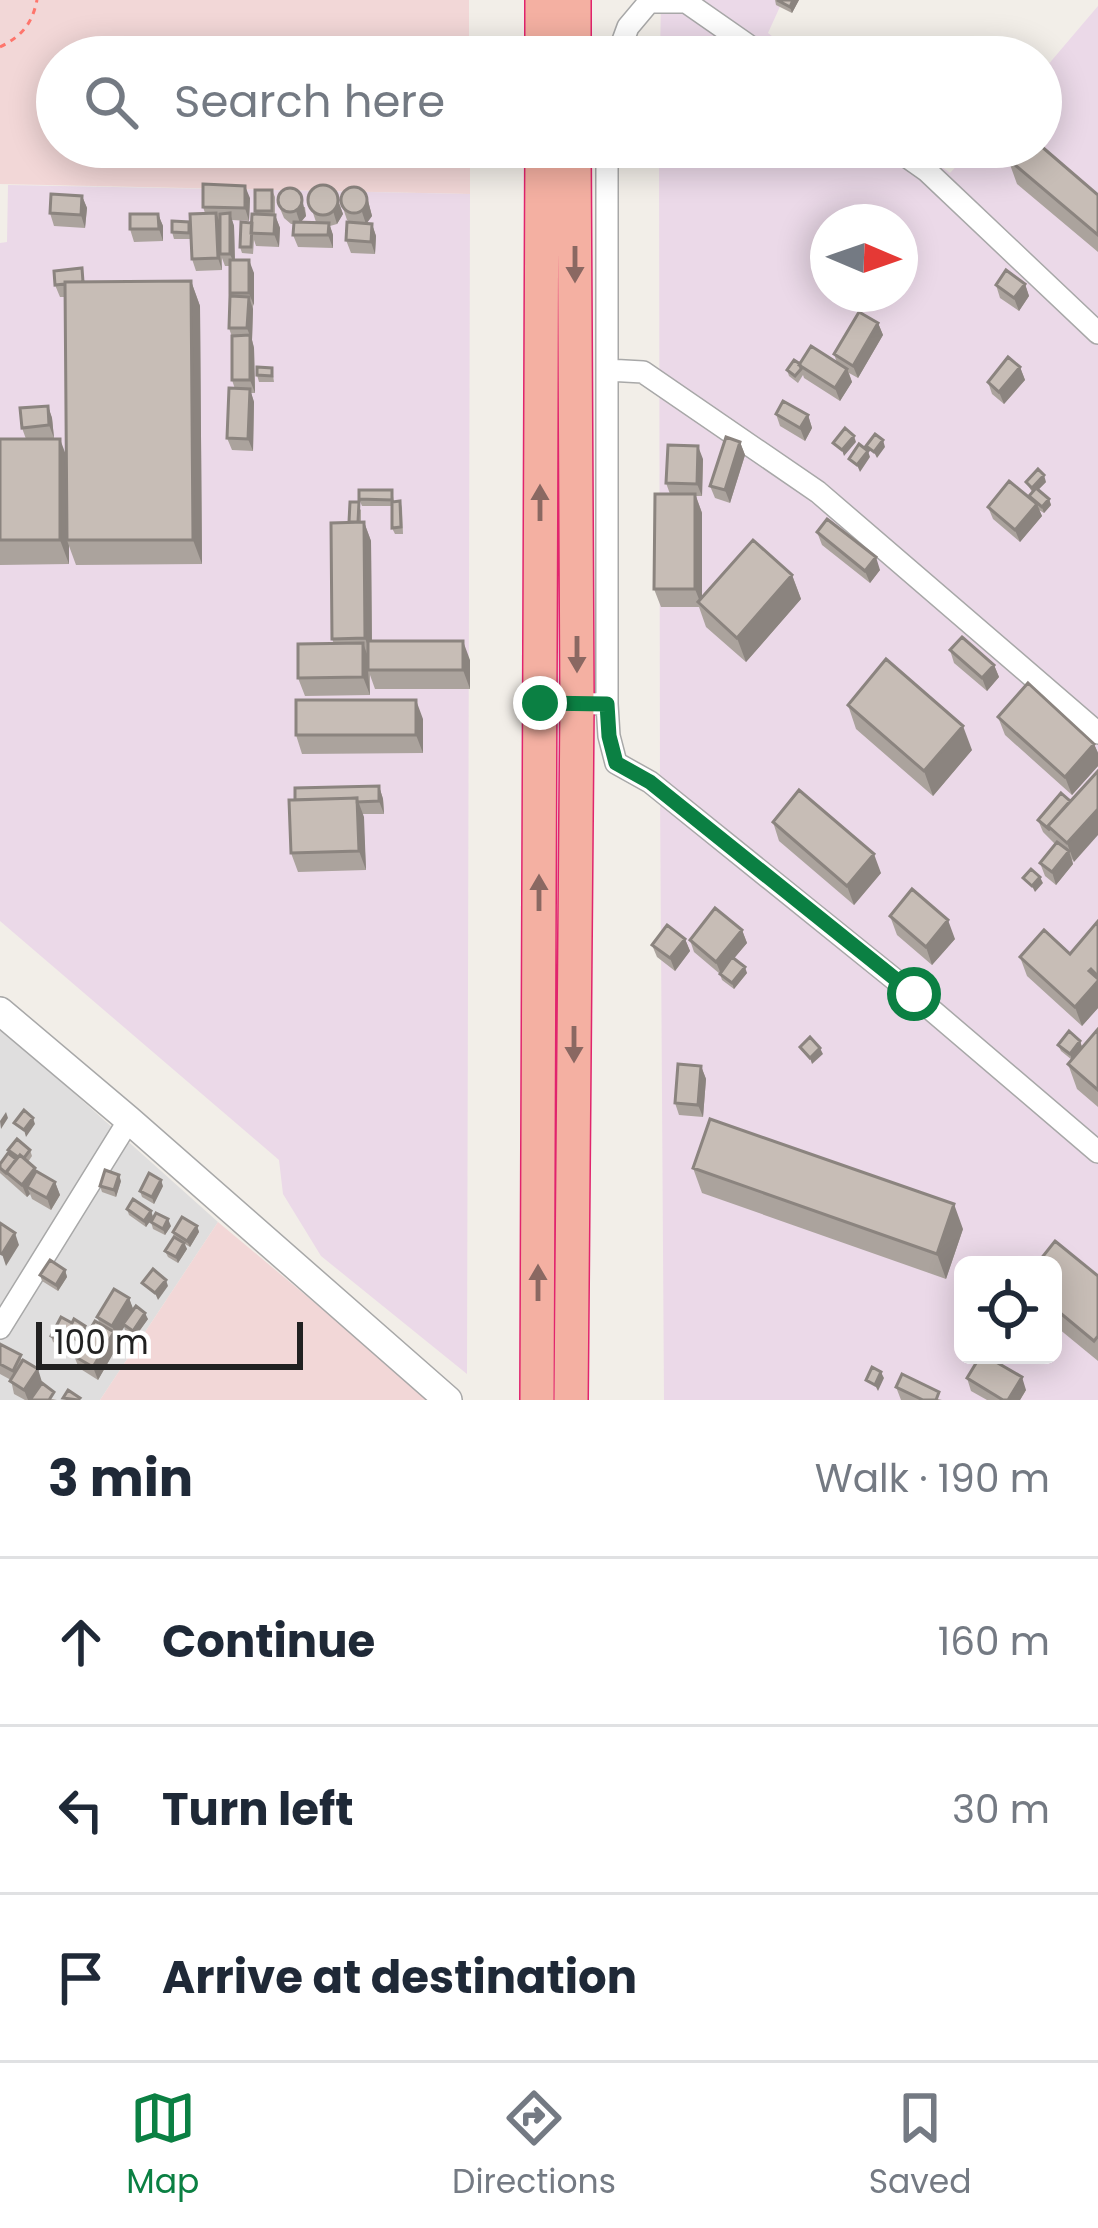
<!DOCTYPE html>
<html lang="en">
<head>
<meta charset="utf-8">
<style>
  body { margin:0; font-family:Poppins,sans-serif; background:#f6f6f7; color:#1f2937 }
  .controls { position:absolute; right:36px; bottom:36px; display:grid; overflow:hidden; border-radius:18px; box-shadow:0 6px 30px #0003 }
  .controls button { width:108px; height:108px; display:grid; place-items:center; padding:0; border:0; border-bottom:3px solid #e0e1e3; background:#fff; color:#1f2937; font:60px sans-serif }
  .compass { position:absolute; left:810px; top:204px; width:108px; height:108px; border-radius:50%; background:#fff; box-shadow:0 6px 30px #0003; rotate:92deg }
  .scale { position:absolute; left:36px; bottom:30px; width:267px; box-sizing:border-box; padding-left:12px; border:6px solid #212121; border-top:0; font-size:33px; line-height:42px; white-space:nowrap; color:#212121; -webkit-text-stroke:9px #fff; paint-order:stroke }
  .stop { position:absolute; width:36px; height:36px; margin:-27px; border:9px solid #0b8043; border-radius:50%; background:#fff }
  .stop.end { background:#0b8043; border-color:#fff; box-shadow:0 3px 12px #0008 }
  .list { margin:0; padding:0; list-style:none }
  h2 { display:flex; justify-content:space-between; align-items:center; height:156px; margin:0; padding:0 48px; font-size:51px }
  h2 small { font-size:39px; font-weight:400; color:#747a83 }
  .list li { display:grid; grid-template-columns:78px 1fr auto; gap:36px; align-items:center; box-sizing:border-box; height:168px; padding:0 48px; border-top:3px solid #e0e1e3 }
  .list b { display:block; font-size:45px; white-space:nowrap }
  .list em { font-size:39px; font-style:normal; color:#747a83 }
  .icon { flex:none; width:66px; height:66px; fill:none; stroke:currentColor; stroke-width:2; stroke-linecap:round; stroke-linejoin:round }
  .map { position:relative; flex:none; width:1098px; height:1400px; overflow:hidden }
  .search { position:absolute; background:#fff; box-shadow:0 6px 30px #0003; left:36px; right:36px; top:36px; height:132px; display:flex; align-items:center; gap:30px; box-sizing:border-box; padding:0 42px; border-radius:66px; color:#747a83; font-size:45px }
  .sheet { height:660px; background:#fff }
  nav { display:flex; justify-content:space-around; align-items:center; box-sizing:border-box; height:168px; border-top:3px solid #e0e1e3; background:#fff; font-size:33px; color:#747a83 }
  nav a { display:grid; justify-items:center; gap:6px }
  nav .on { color:#0b8043 }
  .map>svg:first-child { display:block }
  .residential { fill:#dfdede }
  .commercial { fill:#f2d7d7 }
  .industrial { fill:#ebd9e8; fill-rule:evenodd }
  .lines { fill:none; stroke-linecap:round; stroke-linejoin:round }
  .minor-casing { stroke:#a8a8a8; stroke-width:24 }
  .tertiary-casing { stroke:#a8a8a8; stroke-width:30 }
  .trunk-casing { stroke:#e1246d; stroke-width:36 }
  .path { stroke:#fe756c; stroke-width:3; stroke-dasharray:6 6; stroke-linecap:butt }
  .minor { stroke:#fff; stroke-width:21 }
  .tertiary { stroke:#fff; stroke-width:27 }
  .trunk { stroke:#f4b0a2; stroke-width:33 }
  .wall { fill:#aba39d }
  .shaded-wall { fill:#8b847f }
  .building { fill:#c7bdb6; stroke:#8b847f; stroke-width:3 }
  .oneway { fill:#8a6862 }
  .route { stroke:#0b8043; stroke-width:15 }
</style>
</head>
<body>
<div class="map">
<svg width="1098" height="1400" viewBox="0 0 1098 1400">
  <rect width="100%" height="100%" fill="#f2eee8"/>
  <path class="residential" d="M0,1027L218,1222L100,1400H0Z"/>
  <path class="commercial" d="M0,0H469V57H57V147H470V194L0,184Z
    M218,1222L431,1400H100Z"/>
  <path class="industrial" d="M661,0H783L768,33L799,57H660Z
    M1098,6V1400H664L660,791L659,147H916L950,173L974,147H1041V73ZM828,222H900V294H828ZM963,1265H1053V1355H963Z
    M8,185L470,194L467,1374L321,1256L283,1194L279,1160L0,921V243L7,242Z"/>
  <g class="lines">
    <defs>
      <path id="minor" d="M617,57L628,27L649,2H686L765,57
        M893,147L927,171L1098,333
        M607,370L643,372L818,492L1098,733
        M540,703L607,704V147
        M607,704L609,736L616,763L650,782L914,995L1098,1152
        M0,1328L129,1120"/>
      <path id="tertiary" d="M0,1011L129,1120L448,1400"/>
      <path id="trunk" d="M574,0V57
        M542,57V0
        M537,1400L542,147
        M571,1400L577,703L574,147"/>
    </defs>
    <use href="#minor" class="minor-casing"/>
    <use href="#tertiary" class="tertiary-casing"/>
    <use href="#trunk" class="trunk-casing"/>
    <path class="path" d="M0,47C22,36 32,24 37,0"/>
    <use href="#minor" class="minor"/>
    <use href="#tertiary" class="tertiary"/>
    <use href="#trunk" class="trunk"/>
  </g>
  <path class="wall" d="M775,0H799L792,13L776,5Z
    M1008,159L1098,195V252L1017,184Z
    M272,190L275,197V215L280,228L279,247L256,246L254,240L253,254L242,253L240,247L257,215L255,211Z
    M335,190L343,214L337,224L330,226L333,235V248L298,247L293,235L294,224H291L284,218L279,206L305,207L306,216L301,222H316L308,198Z
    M366,193L372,216L367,223L372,224L376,236L375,254L351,253L346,240L350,222L347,220L343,208Z
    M82,196L87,208L85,228L54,226L50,213Z
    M250,198L249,221L232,220L234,226L235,260L254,273L252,340L254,348L255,393H251L254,402L253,451L232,450L227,438L235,389L232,380V337L229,328L230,266H225L222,258V270L196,271L192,259L191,239H174L172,232L205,213L203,207Z
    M158,214L163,226V241L134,242L130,229Z
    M191,281L200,306L202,564L76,565L69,546V564L0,565V439H26L22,428L48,406L52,418L54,438L42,439L66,458L65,297H60L55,285L86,282Z
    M1025,284L1029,296L1019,311L1000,298L996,285Z
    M878,323L883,335L858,378L849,373L852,382L840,401L804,378L803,375L798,383L789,376L787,370L800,364L837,363L834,354Z
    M1020,367L1025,380L1004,404L992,394L988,382Z
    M272,368L274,382H259L257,375Z
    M776,414L808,415L812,428L805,441L780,426Z
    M740,442L745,455L730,503L715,498L710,486Z
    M703,459L702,496H696L702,513V598L792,575L801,599L746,662L706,627L699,607H661L654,589L670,494L666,483Z
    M1026,482H1046L1038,490L1049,499L1051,505L1044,513L1039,510L1042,516L1020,542L993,519L988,507L1029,496L1032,492Z
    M392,490L394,502L400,501L402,508L403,534H395L392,528V506H362L359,499Z
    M361,509V522H364L371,541L372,641L470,660V689H375L370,675V695L305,696L298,678L334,644L332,639L349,522Z
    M817,532L880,570L870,583L822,545Z
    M950,650L994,665L999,677L987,691L954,663Z
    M848,705L972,750L933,796L856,729Z
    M998,717L1094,744L1098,753V766L1072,795L1005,735Z
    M423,719V753L302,754L296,735Z
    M379,786L383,799L384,814H363L366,870L298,872L291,853Z
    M1061,793L1074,862L1072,859L1073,864L1056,885L1045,876L1040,863L1055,844L1043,832L1038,820Z
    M773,822L881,873L854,905L779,841Z
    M890,916L955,939L932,965L897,935Z
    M1098,921V1008L1082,1026L1027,976L1020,957L1070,954Z
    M742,930L747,943L734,958L747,973L734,989L722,980L720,974L694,952L690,940Z
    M685,939L690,951L675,971L657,957L652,945Z
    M1098,1029V1107L1077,1089L1068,1064L1072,1060L1061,1051L1058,1045L1080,1041L1082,1047Z
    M701,1066L706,1079L703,1117L679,1115L675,1103Z
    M8,1150H30L32,1156L28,1162L37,1172L55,1182L60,1195L51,1210L32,1199L30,1194L27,1197L0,1173V1164L10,1154Z
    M693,1168L963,1229L946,1279L702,1193Z
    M121,1181L116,1197L102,1192L100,1186Z
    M163,1186L154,1204L142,1197L140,1191Z
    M127,1209L151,1211L153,1217L146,1227L129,1215Z
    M151,1222L171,1226L165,1235L153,1229Z
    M197,1226L199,1232L190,1247L185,1244L187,1249L178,1263L168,1257L165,1251L174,1237L173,1232Z
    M1053,1265L1098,1276V1361L1053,1324Z
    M65,1270L67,1277L58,1291L42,1281L40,1275Z
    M129,1298L133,1310L148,1319L135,1337L125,1330L124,1327L116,1338L118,1345L98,1380L79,1368L74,1356L100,1324L97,1317Z
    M61,1317L87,1332L80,1344L68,1336L63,1347L53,1342L51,1336Z
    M0,1344L23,1360L42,1382L33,1395L57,1400H25L14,1394L11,1380L0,1374Z
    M967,1378L1026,1390L1020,1400H987L971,1391Z
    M896,1387L942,1400H901Z"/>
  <path class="shaded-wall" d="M793,0H799L792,13L790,7Z
    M245,186L250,198L249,221L245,208Z
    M366,193L372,216L366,224L362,212Z
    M301,194L306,216L300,223L296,211Z
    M82,196L87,208L85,228L81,215Z
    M338,201L343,214L337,224L333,211Z
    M216,213L221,225L220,254L222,270L218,258Z
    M230,213L234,226L235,266L230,254Z
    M158,214L163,226V241L159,229Z
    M275,215L280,228L279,247L274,234Z
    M329,223L333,235V248L328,235Z
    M372,224L376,236L375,254L371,242Z
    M249,260L254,273V306L249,293Z
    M191,281L200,306L202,564L193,540Z
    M1025,284L1029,296L1019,311L1014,298Z
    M249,297L253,309L252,340L254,348L255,393L250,380V336L247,328Z
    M878,323L883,335L858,378L853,366Z
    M1020,367L1025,380L1004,404L999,392Z
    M847,369L852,382L840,401L835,388Z
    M250,389L254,402L253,451L248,439Z
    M48,406L52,418L54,438L49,425Z
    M808,415L812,428L805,441L800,428Z
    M854,436L856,442L844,456L842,450Z
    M60,439L69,463L67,540L69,546V564L60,540Z
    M883,440L885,447L877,458L874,452Z
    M740,442L745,455L730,503L725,490Z
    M698,446L703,459L702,496L697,484Z
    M868,451L870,457L860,472L857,465Z
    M1044,475L1046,482L1034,494L1032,488Z
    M695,494L702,513V607L695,589Z
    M1049,499L1051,505L1044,513L1042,507Z
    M1037,504L1042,516L1020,542L1015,530Z
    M364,522L371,541L372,657L365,638Z
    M876,557L880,570L870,583L865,571Z
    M792,575L801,599L746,662L737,638Z
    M463,641L470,660V689L463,670Z
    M363,643L370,662L368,670L370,695L363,677Z
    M994,665L999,677L987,691L982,678Z
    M416,700L423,719V753L416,735Z
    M963,726L972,750L933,796L924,771Z
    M1094,744L1098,753V766L1072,795L1065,777Z
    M379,786L383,799L384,814L379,801Z
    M357,798L364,817L366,870L359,851Z
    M1098,809V835L1074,862L1067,843Z
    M1069,851L1073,864L1056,885L1052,872Z
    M874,854L881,873L854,905L847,886Z
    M1040,877L1043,883L1035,892L1032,886Z
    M948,920L955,939L932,965L926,947Z
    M742,930L747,943L721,974L716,962Z
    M685,939L690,951L675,971L670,958Z
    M745,967L747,973L734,989L732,983Z
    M1091,969L1096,984L1098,981V1008L1082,1026L1075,1007Z
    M1080,1041L1082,1047L1072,1060L1070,1054Z
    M820,1048L823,1054L812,1064L810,1058Z
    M701,1066L706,1079L703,1117L698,1105Z
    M6,1112L8,1118L1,1129L0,1121Z
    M33,1118L35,1124L26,1137L24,1130Z
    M35,1168L40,1180L27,1187L30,1194L27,1197L22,1185Z
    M119,1175L121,1181L116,1197L114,1190Z
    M161,1180L163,1186L154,1204L152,1197Z
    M55,1182L60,1195L51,1210L47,1198Z
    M954,1204L963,1229L946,1279L937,1254Z
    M151,1211L153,1217L146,1227L144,1221Z
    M168,1219L171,1226L165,1235L163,1229Z
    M197,1226L199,1232L190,1247L187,1241Z
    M15,1233L19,1245L6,1266L2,1254Z
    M184,1243L187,1249L178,1263L176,1257Z
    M65,1270L67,1277L58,1291L56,1285Z
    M166,1280L168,1286L158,1300L155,1293Z
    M129,1298L134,1311L117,1339L112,1326Z
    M145,1313L148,1319L135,1337L133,1331Z
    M85,1326L87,1332L80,1344L77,1337Z
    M66,1330L68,1336L63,1347L60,1341Z
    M114,1332L118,1345L98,1380L93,1367Z
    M38,1369L42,1382L31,1400H28L24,1390Z
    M881,1372L884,1378L878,1391L875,1385Z
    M1022,1377L1026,1390L1020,1400H1008Z"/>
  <path class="building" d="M777,0H793L790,7Z
    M1041,146L1098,195V235L1008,159L1018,147Z
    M203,184L245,186V208L203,207Z
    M308 200a15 15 0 1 1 30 0a15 15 0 1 1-30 0Z
    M341 200a13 13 0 1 1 26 0a13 13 0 1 1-26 0Z
    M278 200a12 12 0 1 1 24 0a12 12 0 1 1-24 0Z
    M255,190H272V211H255Z
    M51,194L82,196L81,215L50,213Z
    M216,213L218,258L192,259L190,214Z
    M230,213V254H220V214Z
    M130,214H158L159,229H130Z
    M252,214L275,215L274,234L251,233Z
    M172,221L189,222V233L172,232Z
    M241,222L252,223L251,247H240Z
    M294,222L329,223L328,235H293Z
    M347,222L372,224L371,242L346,240Z
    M230,260H249V293H230Z
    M82,268L83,282H65V284L55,285L54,271Z
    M1006,270L1025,284L1014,298L996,285Z
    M191,281L193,540H67L65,282Z
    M230,296L249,297L247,328H229Z
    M859,312L878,323L853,366L834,354Z
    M250,335V380H232V336Z
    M811,346L847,369L835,388L799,365Z
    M1008,357L1020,367L999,392L988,382Z
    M794,360L800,364L801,369L795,376L787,370Z
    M257,367L272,368V376L257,375Z
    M229,388L250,389L248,439L227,438Z
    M783,401L808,415L800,428L776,414Z
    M48,406L49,425L22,428L20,408Z
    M845,428L854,436L842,450L833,443Z
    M875,434L883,440L874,452L866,446Z
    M726,437L740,442L725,490L710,486Z
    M0,439H60V540H0Z
    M859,444L868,451L857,465L849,459Z
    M668,445L698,446L697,484L666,483Z
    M1038,469L1044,475L1032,488L1026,482Z
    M1009,481L1037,504L1015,530L988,507Z
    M1036,488L1049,499L1042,507L1029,496Z
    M359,490H392V500L359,499Z
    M655,494H695V589H654Z
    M400,501L401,527L392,528V502Z
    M350,502H359L358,522H349Z
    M827,519L876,557L865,571L817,532Z
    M364,522L365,638L332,639L331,523Z
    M753,540L792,575L737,638L698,602Z
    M962,637L994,665L982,678L950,650Z
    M368,641H463V670H368Z
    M363,643V677L298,678V644Z
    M886,659L963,726L924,771L848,705Z
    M1028,683L1094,744L1065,777L998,717Z
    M296,700H416V735H296Z
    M1098,771V809L1067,843L1048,826Z
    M379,786V801L357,802V798L295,800V788Z
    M799,790L874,854L847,886L773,822Z
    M1061,793L1070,801L1048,826L1050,830L1038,820Z
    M357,798L359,851L291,853L289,800Z
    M1057,842L1069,851L1052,872L1040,863Z
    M1031,869L1040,877L1032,886L1023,878Z
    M912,889L948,920L926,947L890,916Z
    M715,908L742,930L716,962L690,940Z
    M1098,921V976L1091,969L1089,971L1098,979V981L1075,1007L1020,957L1044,930L1070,954Z
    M667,925L685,939L670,958L652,945Z
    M732,957L745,967L732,983L720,974Z
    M1098,1029V1090L1068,1064Z
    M1069,1031L1080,1041L1070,1054L1058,1045Z
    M810,1037L820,1048L810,1058L800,1047Z
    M678,1064L701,1066L698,1105L675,1103Z
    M24,1110L33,1118L24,1130L14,1123Z
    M710,1119L954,1204L937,1254L693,1168Z
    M17,1139L30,1150L24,1158L20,1155L18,1157L8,1150Z
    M8,1153L16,1159L6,1173L0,1168V1164Z
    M20,1155L35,1168L22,1185L6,1172Z
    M105,1170L119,1175L114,1190L100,1186Z
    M36,1171L55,1182L47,1198L27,1187Z
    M149,1173L161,1180L152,1197L140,1191Z
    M133,1199L151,1211L144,1221L127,1209Z
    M156,1213L168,1219L163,1229L151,1222Z
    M182,1217L197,1226L187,1241L173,1232Z
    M0,1223L15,1233L2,1254L0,1253Z
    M174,1237L184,1243L176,1257L165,1251Z
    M1055,1241L1098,1276V1336L1094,1341L1053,1307V1265H1036Z
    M50,1260L65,1270L56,1285L40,1275Z
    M153,1269L166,1280L155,1293L142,1283Z
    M114,1289L129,1298L112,1326L97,1317Z
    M136,1306L145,1313L133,1331L123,1324Z
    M61,1317L72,1323L74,1319L85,1326L77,1337L66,1330L60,1341L51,1336Z
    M95,1321L114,1332L93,1367L74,1356Z
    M0,1344L21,1355L13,1371L0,1364Z
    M981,1355H984L1022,1377L1008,1400H1003L967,1378Z
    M23,1360L38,1369L24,1390L10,1381Z
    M872,1367L881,1372L875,1385L866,1380Z
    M902,1374L939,1392L936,1400H923L896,1387Z
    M42,1383L54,1392L49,1400H30Z
    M68,1390L80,1398L78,1400L63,1398Z"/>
  <defs><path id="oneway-solid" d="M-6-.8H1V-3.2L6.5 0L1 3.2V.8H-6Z" transform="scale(3)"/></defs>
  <g class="oneway">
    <use href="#oneway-solid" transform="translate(575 264) rotate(90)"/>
    <use href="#oneway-solid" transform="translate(540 503) rotate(-90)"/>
    <use href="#oneway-solid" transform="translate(577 654) rotate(90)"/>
    <use href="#oneway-solid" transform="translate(539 893) rotate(-90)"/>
    <use href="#oneway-solid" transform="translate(574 1044) rotate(90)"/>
    <use href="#oneway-solid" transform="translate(538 1283) rotate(-90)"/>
  </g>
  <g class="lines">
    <path class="route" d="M540,703L607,704L609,736L616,763L650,782L914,994"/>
  </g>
</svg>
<div class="controls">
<button><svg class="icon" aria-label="locate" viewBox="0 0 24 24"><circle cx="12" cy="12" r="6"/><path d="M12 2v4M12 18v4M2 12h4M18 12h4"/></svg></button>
</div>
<svg class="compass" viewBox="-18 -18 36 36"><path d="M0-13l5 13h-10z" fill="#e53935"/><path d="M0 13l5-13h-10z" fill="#747a83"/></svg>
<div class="scale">100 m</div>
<div class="stop" style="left:914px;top:994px"></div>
<div class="stop end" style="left:540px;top:703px"></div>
<div class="search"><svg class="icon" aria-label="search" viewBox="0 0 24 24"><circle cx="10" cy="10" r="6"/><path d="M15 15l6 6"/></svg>Search here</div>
</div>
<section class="sheet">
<h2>3 min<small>Walk · 190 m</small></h2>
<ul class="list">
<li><svg class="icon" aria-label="ahead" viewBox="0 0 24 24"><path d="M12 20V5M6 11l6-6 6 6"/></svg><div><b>Continue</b></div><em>160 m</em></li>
<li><svg class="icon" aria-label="left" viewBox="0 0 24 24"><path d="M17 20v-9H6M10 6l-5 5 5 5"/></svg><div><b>Turn left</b></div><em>30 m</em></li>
<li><svg class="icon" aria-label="arrive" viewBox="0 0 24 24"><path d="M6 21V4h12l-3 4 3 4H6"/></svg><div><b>Arrive at destination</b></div></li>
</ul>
</section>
<nav>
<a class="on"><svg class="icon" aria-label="map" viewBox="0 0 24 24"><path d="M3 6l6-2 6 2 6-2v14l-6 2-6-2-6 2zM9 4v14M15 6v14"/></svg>Map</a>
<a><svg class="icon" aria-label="directions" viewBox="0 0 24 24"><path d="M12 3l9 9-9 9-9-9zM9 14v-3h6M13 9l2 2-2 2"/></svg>Directions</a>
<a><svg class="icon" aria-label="saved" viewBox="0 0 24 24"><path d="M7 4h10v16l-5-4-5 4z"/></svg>Saved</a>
</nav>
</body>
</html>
